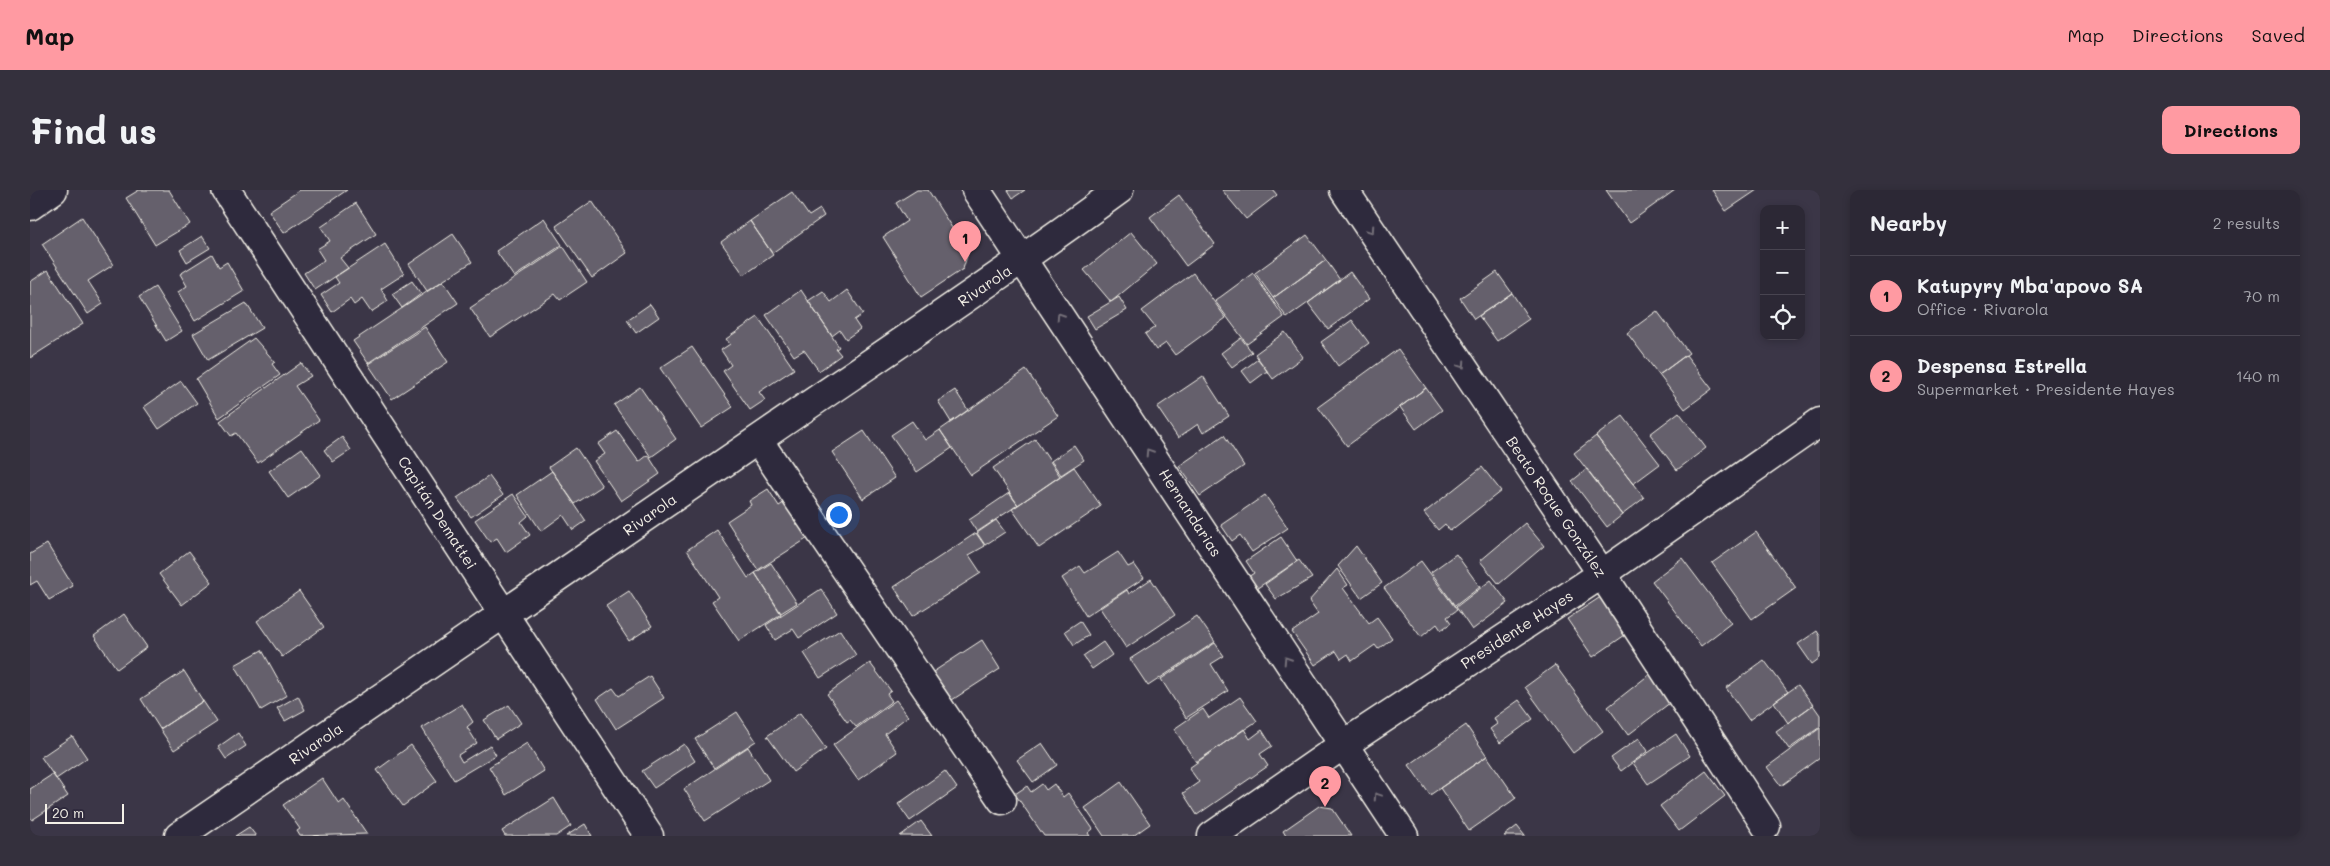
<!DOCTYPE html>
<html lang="en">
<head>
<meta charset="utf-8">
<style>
  body { margin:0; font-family:Mali,sans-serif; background:#34303d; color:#f1f3f6 }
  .controls { position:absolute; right:15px; top:15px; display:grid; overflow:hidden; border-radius:10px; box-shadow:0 2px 8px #0003 }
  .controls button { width:45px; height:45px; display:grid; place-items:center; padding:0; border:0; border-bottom:1px solid #484450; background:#2c2835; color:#f1f3f6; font:25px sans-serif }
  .scale { position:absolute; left:15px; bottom:12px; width:79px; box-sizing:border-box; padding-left:5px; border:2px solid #f4f1e8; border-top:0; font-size:14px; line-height:18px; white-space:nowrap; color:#f4f1e8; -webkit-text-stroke:4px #2f2a3d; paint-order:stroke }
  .you { position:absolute; left:808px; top:324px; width:18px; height:18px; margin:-12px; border:4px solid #fff; border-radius:50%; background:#1a73e8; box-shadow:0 0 0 8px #1a73e833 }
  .badge { display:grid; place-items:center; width:32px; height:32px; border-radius:50%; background:#ff9aa2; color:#111; font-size:16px; font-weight:700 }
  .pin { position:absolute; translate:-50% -41px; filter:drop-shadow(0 1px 2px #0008) }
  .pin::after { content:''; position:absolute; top:26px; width:18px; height:15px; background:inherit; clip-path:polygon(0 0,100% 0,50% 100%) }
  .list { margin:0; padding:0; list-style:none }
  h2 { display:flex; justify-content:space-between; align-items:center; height:65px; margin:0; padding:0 20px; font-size:21px }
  h2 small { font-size:16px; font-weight:400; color:#a6a6ad }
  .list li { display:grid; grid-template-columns:32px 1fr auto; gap:15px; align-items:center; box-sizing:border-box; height:80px; padding:0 20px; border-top:1px solid #484450 }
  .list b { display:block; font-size:19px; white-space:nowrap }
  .list p { margin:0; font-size:16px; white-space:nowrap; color:#a6a6ad }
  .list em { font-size:16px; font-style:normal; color:#a6a6ad }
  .icon { flex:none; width:28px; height:28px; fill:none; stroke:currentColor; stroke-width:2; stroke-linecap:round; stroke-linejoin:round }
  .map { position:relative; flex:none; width:1790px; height:646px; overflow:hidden; border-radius:10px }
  header { display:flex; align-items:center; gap:30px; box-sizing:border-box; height:70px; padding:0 25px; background:#ff9aa2; color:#111 }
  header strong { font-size:24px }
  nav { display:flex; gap:28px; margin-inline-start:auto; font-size:18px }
  .intro { display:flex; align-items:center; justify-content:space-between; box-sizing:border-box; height:120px; padding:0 30px }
  h1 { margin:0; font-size:35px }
  .button { padding:12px 22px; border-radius:10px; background:#ff9aa2; color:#111; font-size:18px; font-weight:700 }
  main { display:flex; gap:30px; padding:0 30px }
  aside { flex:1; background:#2c2835; border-radius:10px; box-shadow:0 2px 8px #0003 }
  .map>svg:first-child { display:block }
  .building { fill:#65616c; stroke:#f4f1e8 }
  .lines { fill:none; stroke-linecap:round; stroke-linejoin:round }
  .minor-casing { stroke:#f4f1e8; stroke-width:31 }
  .minor { stroke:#2f2a3d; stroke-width:28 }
  .oneway { stroke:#747079 }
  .labels { text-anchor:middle; stroke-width:4; stroke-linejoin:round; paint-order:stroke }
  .street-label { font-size:15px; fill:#f4f1e8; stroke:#2f2a3d }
</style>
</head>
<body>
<header>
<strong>Map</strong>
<nav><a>Map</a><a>Directions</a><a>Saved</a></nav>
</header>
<div class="intro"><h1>Find us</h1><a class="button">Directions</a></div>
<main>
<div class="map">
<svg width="1790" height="646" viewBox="0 0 1790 646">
  <rect width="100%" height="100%" fill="#3b3647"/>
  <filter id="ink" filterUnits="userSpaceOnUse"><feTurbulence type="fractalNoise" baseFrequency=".02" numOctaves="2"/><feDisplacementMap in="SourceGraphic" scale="10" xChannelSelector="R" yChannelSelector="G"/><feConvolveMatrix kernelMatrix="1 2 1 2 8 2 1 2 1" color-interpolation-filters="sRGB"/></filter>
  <g filter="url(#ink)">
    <path class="building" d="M109,0H139L160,34L125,55L96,8Z
      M270,0H317L254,43L239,21Z
      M887,0H898L938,63L933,79L891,107L853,47L877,31L866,13Z
      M978,0H995L983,8Z
      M1192,0H1243L1247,5L1216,29Z
      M1576,0H1645L1599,33Z
      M1682,0H1727L1696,21Z
      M762,2L779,26L790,19L794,26L742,63L720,31Z
      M1149,5L1185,54L1156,76L1120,27Z
      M562,11L597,63L562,88L526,36Z
      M326,13L346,44L310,68L318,78L285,100L274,83L294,70L287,59L300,51L291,37Z
      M52,27L83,75L58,91L73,114L58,124L12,54Z
      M514,28L532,55L484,87L466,61Z
      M720,31L743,65L714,85L691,52Z
      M1101,42L1127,74L1081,112L1054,80Z
      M423,44L442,72L397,101L379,74Z
      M1277,45L1296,70L1243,108L1225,83Z
      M172,46L180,58L157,72L150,60Z
      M355,54L374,84L351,99L358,111L341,122L332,109L324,115L320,109L302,122L291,105L309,93L305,87Z
      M533,56L557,92L530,110L525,104L460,147L440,118Z
      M182,64L189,77L197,72L214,101L165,131L148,102L157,96L150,84Z
      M1296,70L1310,90L1257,128L1243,108Z
      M18,80L53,134L0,168V92Z
      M1320,82L1339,109L1298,139L1278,113Z
      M1467,82L1482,103L1444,129L1430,108Z
      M1163,83L1196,128L1145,165L1136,153L1126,160L1115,144L1125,137L1112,121Z
      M1223,83L1254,127L1217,154L1185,111Z
      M382,91L391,104L372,118L362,104Z
      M413,91L428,113L338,173L323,151Z
      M125,97L152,141L136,151L109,107Z
      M771,100L809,157L806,159L811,165L789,181L774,160L764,166L736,125Z
      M817,100L833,124L824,130L830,139L816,149L810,140L802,146L778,111L793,101L801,112Z
      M1482,103L1499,129L1467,151L1449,126Z
      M1089,107L1097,120L1065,139L1057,126Z
      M216,113L232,138L178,170L163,144Z
      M620,114L629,127L606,143L597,130Z
      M1627,121L1659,163L1629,185L1597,143Z
      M728,127L764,179L729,202L735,210L720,220L693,181L701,175L691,160L700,154L696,149Z
      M1322,130L1339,153L1308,176L1291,152Z
      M395,137L418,172L362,209L338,174Z
      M1255,142L1273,167L1243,189L1225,164Z
      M224,148L245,172L242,174L250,185L189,228L166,189Z
      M1211,148L1222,162L1202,177L1191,163Z
      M662,157L703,217L671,238L630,178Z
      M1368,159L1396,198L1317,256L1288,217Z
      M1656,165L1682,199L1655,219L1629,185Z
      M1228,169L1237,181L1221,193L1212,181Z
      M271,173L281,186L265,196L289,230L228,273L206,243L201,246L190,231Z
      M996,180L1028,226L941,285L910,240Z
      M1173,186L1199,226L1173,243L1168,234L1148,248L1127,217Z
      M151,191L167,213L129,239L114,217Z
      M610,197L646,249L621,267L584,215Z
      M1396,198L1412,220L1386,239L1370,217Z
      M925,200L938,220L921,232L908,211Z
      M1649,222L1676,258L1647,280L1620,244Z
      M1593,226L1630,274L1603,294L1566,246Z
      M882,231L895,250L910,240L922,258L887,282L861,245Z
      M587,241L609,272L618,265L630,284L591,311L564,271L575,264L568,254Z
      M834,241L865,288L833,309L802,262Z
      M1194,245L1214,276L1170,306L1149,276Z
      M1566,246L1614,308L1592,325L1544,263Z
      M312,247L321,260L303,272L294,260Z
      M1005,249L1030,286L988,315L963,278Z
      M1044,255L1054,270L1031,285L1021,271Z
      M272,258L291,285L258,308L239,281Z
      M546,258L572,296L545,314L519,277Z
      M1044,277L1071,316L1009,358L982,319Z
      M1452,277L1471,301L1420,341L1415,334L1408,340L1394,323Z
      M1557,279L1592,325L1577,337L1542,291Z
      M522,281L556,331L543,340L533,325L511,341L487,305Z
      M459,286L473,305L441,327L427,308Z
      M738,299L749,316L755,312L778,348L728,380L697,331L721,315L719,311Z
      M979,303L988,315L947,342L939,330Z
      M483,304L498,326L491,332L500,345L476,362L467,348L460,352L445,330Z
      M1235,305L1258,338L1222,362L1210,345L1202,351L1191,335Z
      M966,330L975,342L955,355L947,343Z
      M1495,333L1514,356L1469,394L1450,371Z
      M687,340L718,388L725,383L751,424L709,451L682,411L688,407L657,360Z
      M1726,342L1766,398L1722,429L1682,373Z
      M946,343L955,356L939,365L951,383L883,426L864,397Z
      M1251,347L1267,371L1226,399L1218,387L1224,383L1216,371Z
      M17,354L43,396L19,410L7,391L0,395V364Z
      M1326,356L1352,393L1331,408L1308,376Z
      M159,361L182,392L152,415L129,384Z
      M1088,362L1098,377L1104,374L1114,388L1056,426L1032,388L1050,376L1055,383Z
      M1426,364L1450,397L1425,416L1401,382Z
      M1652,368L1701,433L1671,456L1622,391Z
      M1269,370L1282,388L1246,409L1235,394Z
      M1391,371L1427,420L1417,427L1421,433L1411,440L1407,434L1391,447L1354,398Z
      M741,373L767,413L751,423L725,383Z
      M1307,379L1318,395L1313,398L1339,433L1347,427L1362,448L1348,459L1345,455L1322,471L1318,464L1311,469L1306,461L1285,475L1262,442L1288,424L1279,411Z
      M1121,389L1145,425L1096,458L1070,418L1097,400L1099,404Z
      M1461,390L1478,413L1442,440L1426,417Z
      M791,399L807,423L769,448L763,439L745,450L736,435Z
      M269,401L294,437L252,467L227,431Z
      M599,401L622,436L599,451L576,416Z
      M1572,406L1598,443L1563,467L1537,429Z
      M94,424L117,457L87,479L64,446Z
      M1167,426L1185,452L1118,496L1100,469Z
      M1050,431L1059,445L1044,455L1035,441Z
      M810,440L826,465L790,488L774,463Z
      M1787,441L1790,446V468L1782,474L1768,454Z
      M952,450L970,479L922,510L903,482Z
      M1073,452L1082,465L1062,479L1053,466Z
      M1185,453L1194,466L1181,474L1198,501L1156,528L1131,489Z
      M232,460L257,505L231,520L205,475Z
      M1734,470L1758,502L1719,530L1696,498Z
      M840,473L861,501L857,504L862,511L826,537L820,530L817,532L797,504Z
      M1525,475L1573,541L1543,563L1495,497Z
      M154,481L173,511L130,539L111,509Z
      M1620,484L1641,512L1598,545L1578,517Z
      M620,486L634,508L586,539L567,509L583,498L589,506Z
      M1768,495L1783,515L1758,533L1744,512Z
      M268,506L275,520L255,531L247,518Z
      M1210,507L1227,531L1166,572L1144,539L1173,519L1179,528Z
      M866,510L878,526L855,544L867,562L828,590L803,555Z
      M1489,510L1503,529L1470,553L1460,539L1467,534L1464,528Z
      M173,511L187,532L144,560L130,539Z
      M432,514L443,532L437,537L447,553L428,565L432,572L460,555L466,565L424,590L392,538Z
      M479,515L491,533L466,549L454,530Z
      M1783,515L1790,525V537L1759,559L1746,541Z
      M707,522L726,551L684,578L665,549Z
      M770,523L796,559L763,582L737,546Z
      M1436,535L1457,566L1400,605L1379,575Z
      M1790,538V568L1751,596L1737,577Z
      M1214,539L1220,549L1232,540L1242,556L1230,564L1238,576L1167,625L1153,603L1169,592L1159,578Z
      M208,543L216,556L196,569L188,557Z
      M1646,544L1660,566L1618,594L1603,573Z
      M42,546L57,568L26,589L11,567Z
      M1609,548L1618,561L1591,581L1581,568Z
      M497,553L514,581L476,605L459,577Z
      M1012,553L1027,575L1003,592L987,570Z
      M654,554L665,571L624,598L612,581Z
      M381,555L407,591L373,616L347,580Z
      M718,557L739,590L675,631L654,599Z
      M1457,566L1486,608L1439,641L1410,598Z
      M915,581L927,598L880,631L868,614Z
      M1676,581L1695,606L1649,641L1630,616Z
      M23,584L38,606L2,630L0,627V599Z
      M292,588L309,614L314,610L337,644L270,646L267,641L270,639L253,615Z
      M1091,592L1120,634L1103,646H1074L1055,618Z
      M1012,594L1016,600L1024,594L1033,607L1038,603L1063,639L1058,643L1060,646H1014L985,604L997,596L1001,602Z
      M524,608L541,636L526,646H475L472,641Z
      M1289,616L1302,618L1321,646H1256L1253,641Z
      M891,631L902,646H870Z
      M555,634L562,646H536Z
      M1487,636L1495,646H1474Z
      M219,637L226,646H205Z"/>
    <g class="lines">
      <defs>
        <path id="minor" d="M196,0L619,646
          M946,0L1374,646
          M1314,0L1572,384L1736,636
          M0,16L23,0
          M728,250L972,610
          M149,646C342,516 534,384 726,251C847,168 970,87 1089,0
          M1182,646L1313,555L1572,384L1790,232"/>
      </defs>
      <use href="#minor" class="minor-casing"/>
      <use href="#minor" class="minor"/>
    </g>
    <defs><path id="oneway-chevron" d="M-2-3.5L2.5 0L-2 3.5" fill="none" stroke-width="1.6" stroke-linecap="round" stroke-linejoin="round" transform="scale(1.25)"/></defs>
    <g class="oneway">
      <use href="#oneway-chevron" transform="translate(1341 40) rotate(56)"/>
      <use href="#oneway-chevron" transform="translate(1030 126) rotate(-123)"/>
      <use href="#oneway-chevron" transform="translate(1432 175) rotate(56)"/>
      <use href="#oneway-chevron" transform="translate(1119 262) rotate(-123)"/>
      <use href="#oneway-chevron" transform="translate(1257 470) rotate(-123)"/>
      <use href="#oneway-chevron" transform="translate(1347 606) rotate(-124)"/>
    </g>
  </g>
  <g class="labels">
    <g class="street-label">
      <text transform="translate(955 96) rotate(-34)" y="5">Rivarola</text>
      <text transform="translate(1526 317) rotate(56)" y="5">Beato Roque González</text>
      <text transform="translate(407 323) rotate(57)" y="5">Capitán Demattei</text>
      <text transform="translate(1160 323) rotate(57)" y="5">Hernandarias</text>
      <text transform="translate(620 325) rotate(-35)" y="5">Rivarola</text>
      <text transform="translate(1487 440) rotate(-33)" y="5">Presidente Hayes</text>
      <text transform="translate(286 554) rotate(-34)" y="5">Rivarola</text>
    </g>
  </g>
</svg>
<div class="controls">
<button>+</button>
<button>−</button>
<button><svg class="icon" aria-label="locate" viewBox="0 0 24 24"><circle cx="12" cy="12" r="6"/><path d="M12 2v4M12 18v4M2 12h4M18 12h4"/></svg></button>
</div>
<div class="scale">20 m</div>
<div class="you"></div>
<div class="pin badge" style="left:935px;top:72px">1</div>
<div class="pin badge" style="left:1295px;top:617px">2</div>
</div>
<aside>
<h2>Nearby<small>2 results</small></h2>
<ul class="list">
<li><span class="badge">1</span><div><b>Katupyry Mba'apovo SA</b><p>Office · Rivarola</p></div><em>70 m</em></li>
<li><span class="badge">2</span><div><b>Despensa Estrella</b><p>Supermarket · Presidente Hayes</p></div><em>140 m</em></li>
</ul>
</aside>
</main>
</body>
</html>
